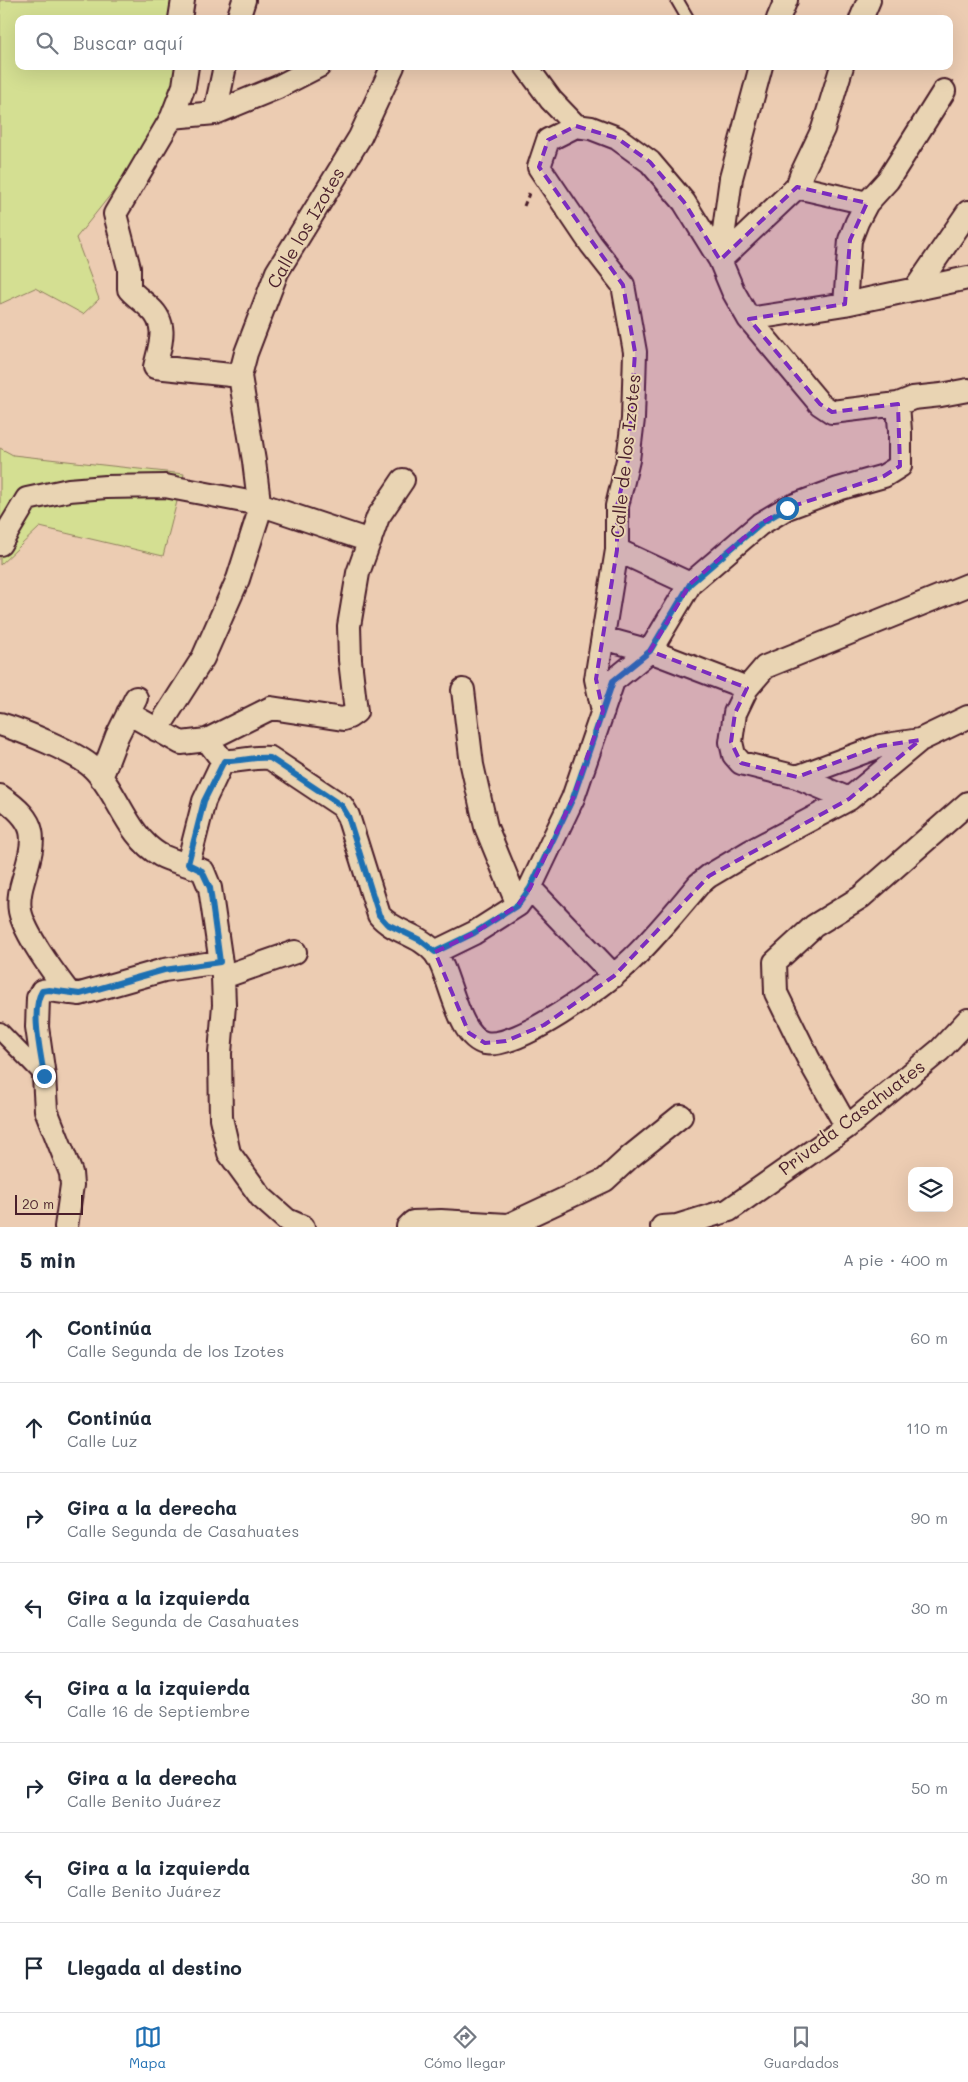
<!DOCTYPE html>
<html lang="es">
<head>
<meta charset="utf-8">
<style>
  body { margin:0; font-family:Mali,sans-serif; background:#f6f6f7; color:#1f2937 }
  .controls { position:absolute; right:15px; bottom:15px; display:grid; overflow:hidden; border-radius:10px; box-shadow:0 5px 20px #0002 }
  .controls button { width:45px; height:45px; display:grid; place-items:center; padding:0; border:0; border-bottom:1px solid #e0e1e3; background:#fff; color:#1f2937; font:25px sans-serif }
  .scale { position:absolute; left:15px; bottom:12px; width:68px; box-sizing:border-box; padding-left:5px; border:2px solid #4a1f2b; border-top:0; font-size:14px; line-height:18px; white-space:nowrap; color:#4a1f2b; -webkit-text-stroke:4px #e9d4b3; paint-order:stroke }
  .stop { position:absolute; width:15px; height:15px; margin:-11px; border:4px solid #1f6fb2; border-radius:50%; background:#fff }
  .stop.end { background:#1f6fb2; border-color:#fff; box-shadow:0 1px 5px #0008 }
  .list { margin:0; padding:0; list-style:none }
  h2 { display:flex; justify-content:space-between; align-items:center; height:65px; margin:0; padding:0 20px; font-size:21px }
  h2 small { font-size:16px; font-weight:400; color:#747a83 }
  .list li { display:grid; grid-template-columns:32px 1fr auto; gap:15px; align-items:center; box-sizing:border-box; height:90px; padding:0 20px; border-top:1px solid #e0e1e3 }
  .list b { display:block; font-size:19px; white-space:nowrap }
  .list p { margin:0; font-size:16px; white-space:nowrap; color:#747a83 }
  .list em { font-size:16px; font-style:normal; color:#747a83 }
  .icon { flex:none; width:28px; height:28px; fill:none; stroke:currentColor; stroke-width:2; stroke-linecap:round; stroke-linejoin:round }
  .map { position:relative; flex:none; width:968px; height:1227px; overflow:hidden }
  .search { position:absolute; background:#fff; box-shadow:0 5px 20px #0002; left:15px; right:15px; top:15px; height:55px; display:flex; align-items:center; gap:12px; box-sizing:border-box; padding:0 18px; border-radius:10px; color:#747a83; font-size:19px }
  .sheet { height:785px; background:#fff }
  nav { display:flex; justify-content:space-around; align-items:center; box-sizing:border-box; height:70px; border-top:1px solid #e0e1e3; background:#fff; font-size:14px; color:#747a83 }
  nav a { display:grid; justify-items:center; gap:2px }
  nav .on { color:#1f6fb2 }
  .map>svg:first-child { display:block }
  .green { fill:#d4df92; stroke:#8f7f5e }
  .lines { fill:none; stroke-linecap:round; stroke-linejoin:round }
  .service-casing { stroke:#4a1f2b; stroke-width:15 }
  .pedestrian-casing { stroke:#4a1f2b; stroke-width:20 }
  .minor-casing { stroke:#4a1f2b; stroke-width:26 }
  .path { stroke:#4a1f2b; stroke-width:3; stroke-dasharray:5 4; stroke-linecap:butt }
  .service { stroke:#e9d4b3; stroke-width:11 }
  .pedestrian { stroke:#e9d4b3; stroke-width:16 }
  .minor { stroke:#e9d4b3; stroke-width:22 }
  .route { stroke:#1f6fb2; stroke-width:6 }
  .marked { fill:#7b2cbf; fill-opacity:0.2; stroke:#7b2cbf; stroke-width:4; stroke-dasharray:10 6; stroke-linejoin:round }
  .labels { text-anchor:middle; stroke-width:4; stroke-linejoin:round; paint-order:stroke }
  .street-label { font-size:18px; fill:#4a1f2b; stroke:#e9d4b3 }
</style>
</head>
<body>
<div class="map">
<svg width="968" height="1227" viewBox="0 0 968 1227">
  <rect width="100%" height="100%" fill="#ecccb2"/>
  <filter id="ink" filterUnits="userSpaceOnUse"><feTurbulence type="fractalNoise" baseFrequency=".02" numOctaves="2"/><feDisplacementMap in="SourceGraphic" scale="10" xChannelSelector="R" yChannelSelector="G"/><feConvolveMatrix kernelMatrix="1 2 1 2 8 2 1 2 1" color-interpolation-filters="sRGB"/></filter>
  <g filter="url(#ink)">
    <path class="green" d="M0,0H181L177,19H19V66H178V83L131,169L76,238L99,299L83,314L35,288L0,304Z
      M0,448L13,455L184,474L163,556L40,527L0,565Z"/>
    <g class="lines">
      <defs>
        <path id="service" d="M677,0L688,19"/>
        <path id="pedestrian" d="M0,1031L44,1076"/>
        <path id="minor" d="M180,19L183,0
          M238,19L244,0
          M778,19L786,0
          M861,19L869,0
          M187,66L184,86L172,117L115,214L129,268V289C135,296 143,301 150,308C169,325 160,345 155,367L240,376
          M526,66L551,100L576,126
          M215,113L225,66
          M172,117L215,113L278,87L319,66
          M797,187L867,203
          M720,260L797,187L802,173L823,129L842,66
          M720,260L731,178L761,66
          M916,288L968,212
          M845,304L850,240L857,222L867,203L888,180L944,91
          M749,319L845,304L968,278
          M0,544L27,499L69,490L106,487L165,486L259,504L370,541
          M617,550L690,584
          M603,638L650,651L747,688
          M463,690L472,765L486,827L518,905
          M603,711L596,679L617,550V506L628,460L633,419L635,352L623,285L591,244L539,167L548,140L576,126L591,128L617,138L650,162L684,202L720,260L733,291L749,319L820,404L832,412L898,404L913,398L941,395L968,390
          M128,713L181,743L207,740L223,761C239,762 254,756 270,758L342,806L348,816L379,915C394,933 420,934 435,953C451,974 457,1037 485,1043C517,1050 605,985 628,963C654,939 676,911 699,884L709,876L751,851L849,799L920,740
          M0,724C23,731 76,752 93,768C118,792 127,836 160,855C173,862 189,864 203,871L210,888L223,977L224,1005L220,1053L221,1118L229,1153L261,1197L287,1220L303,1227
          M157,730L203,658L238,579L260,510L254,461L240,376L246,353L277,272L360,137L393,66
          M207,740L271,708L343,719L349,717L356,712L350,660L349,626L358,573L378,517L403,480
          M797,777L880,746L920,740L968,717
          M101,778L117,736L136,698
          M0,796C41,824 35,838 23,881C20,891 18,900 20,911C25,935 54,973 69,993
          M849,799L797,777L741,763L734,755L731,742L735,713L747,688L765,667L968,585
          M188,864L204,801L223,761
          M530,888L614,976
          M435,952L474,933L518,905L530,888L573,798L613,681L650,651L690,584L760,524L787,508L838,489L884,476L900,466V431L898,404
          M223,977L295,952
          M847,1127L809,1060L776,993L775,962L814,926L861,897L968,803
          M511,1224L605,1180L630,1157L681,1116
          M66,1227L72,1185L71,1173L46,1110L44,1076L37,1027L38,998L42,991L49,990L80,994L164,970L220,962
          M408,1227L413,1222L441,1221L525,1226
          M662,1227L677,1226L729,1210L847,1127L940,1050L968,1020"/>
      </defs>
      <use href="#service" class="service-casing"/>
      <use href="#pedestrian" class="pedestrian-casing"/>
      <use href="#minor" class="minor-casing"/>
      <path class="path" d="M524,206L530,191"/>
      <use href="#service" class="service"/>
      <use href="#pedestrian" class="pedestrian"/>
      <use href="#minor" class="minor"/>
    </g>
  </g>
  <g class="lines" filter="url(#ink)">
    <path class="route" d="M44,1076C41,1053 30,1011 42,991L49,990L80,994L164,970L220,962L210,888L202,871L188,864L204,801L224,761C240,762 254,756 270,758L342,806L348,816L379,915L387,924L420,940L435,952L474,933L518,905L530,888L573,798L613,681L650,651L690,584L760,524L787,508"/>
  </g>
  <path class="marked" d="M576,126L617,138L650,162L684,202L720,260L797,187L867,203L850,240L845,304L749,319L820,404L832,412L898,404L900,466L884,476L787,508L760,524L690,584L650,651L747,688L735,713L731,742L741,763L797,777L880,746L920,740L849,799L709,876L614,976L544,1025L506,1041L485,1043L469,1033L435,952L474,933L518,905L530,888L573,798L603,711L596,679L617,550V506L628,460L635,352L623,285L539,167L548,140Z"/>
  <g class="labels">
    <g class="street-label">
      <text transform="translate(306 228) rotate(-60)" y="6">Calle los Izotes</text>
      <text transform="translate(626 456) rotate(-84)" y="6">Calle de los Izotes</text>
      <text transform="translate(852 1118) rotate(-37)" y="6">Privada Casahuates</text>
    </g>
  </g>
</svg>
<div class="controls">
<button><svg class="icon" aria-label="layers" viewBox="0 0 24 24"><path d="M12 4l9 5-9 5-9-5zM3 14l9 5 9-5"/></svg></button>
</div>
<div class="scale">20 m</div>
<div class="stop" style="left:787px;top:508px"></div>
<div class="stop end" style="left:44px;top:1076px"></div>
<div class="search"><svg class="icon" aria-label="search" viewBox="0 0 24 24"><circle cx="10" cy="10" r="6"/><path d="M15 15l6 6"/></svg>Buscar aquí</div>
</div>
<section class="sheet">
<h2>5 min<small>A pie · 400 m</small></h2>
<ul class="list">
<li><svg class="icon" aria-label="ahead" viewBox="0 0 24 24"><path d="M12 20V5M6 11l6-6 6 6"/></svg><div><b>Continúa</b><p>Calle Segunda de los Izotes</p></div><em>60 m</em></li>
<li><svg class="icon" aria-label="ahead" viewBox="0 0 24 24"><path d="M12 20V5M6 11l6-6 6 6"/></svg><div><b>Continúa</b><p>Calle Luz</p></div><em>110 m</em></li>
<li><svg class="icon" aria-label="right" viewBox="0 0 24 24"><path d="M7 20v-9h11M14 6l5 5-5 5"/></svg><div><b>Gira a la derecha</b><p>Calle Segunda de Casahuates</p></div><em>90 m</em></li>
<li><svg class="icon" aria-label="left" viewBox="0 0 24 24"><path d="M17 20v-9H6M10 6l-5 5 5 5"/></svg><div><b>Gira a la izquierda</b><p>Calle Segunda de Casahuates</p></div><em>30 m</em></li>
<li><svg class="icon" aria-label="left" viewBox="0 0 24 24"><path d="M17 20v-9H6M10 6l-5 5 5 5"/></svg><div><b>Gira a la izquierda</b><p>Calle 16 de Septiembre</p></div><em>30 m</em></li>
<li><svg class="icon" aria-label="right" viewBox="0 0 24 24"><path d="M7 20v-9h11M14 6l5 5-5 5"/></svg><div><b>Gira a la derecha</b><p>Calle Benito Juárez</p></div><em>50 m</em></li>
<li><svg class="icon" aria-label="left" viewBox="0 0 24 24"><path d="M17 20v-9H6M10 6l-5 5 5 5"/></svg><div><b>Gira a la izquierda</b><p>Calle Benito Juárez</p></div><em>30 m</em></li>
<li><svg class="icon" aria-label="arrive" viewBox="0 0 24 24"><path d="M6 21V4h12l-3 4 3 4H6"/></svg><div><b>Llegada al destino</b></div></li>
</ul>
</section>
<nav>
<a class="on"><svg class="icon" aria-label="map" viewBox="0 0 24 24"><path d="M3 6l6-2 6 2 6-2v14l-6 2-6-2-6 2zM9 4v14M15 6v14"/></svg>Mapa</a>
<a><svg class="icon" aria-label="directions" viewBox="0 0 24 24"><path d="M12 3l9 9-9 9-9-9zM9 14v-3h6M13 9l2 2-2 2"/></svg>Cómo llegar</a>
<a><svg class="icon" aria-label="saved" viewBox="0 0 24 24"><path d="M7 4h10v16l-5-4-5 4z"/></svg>Guardados</a>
</nav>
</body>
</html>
